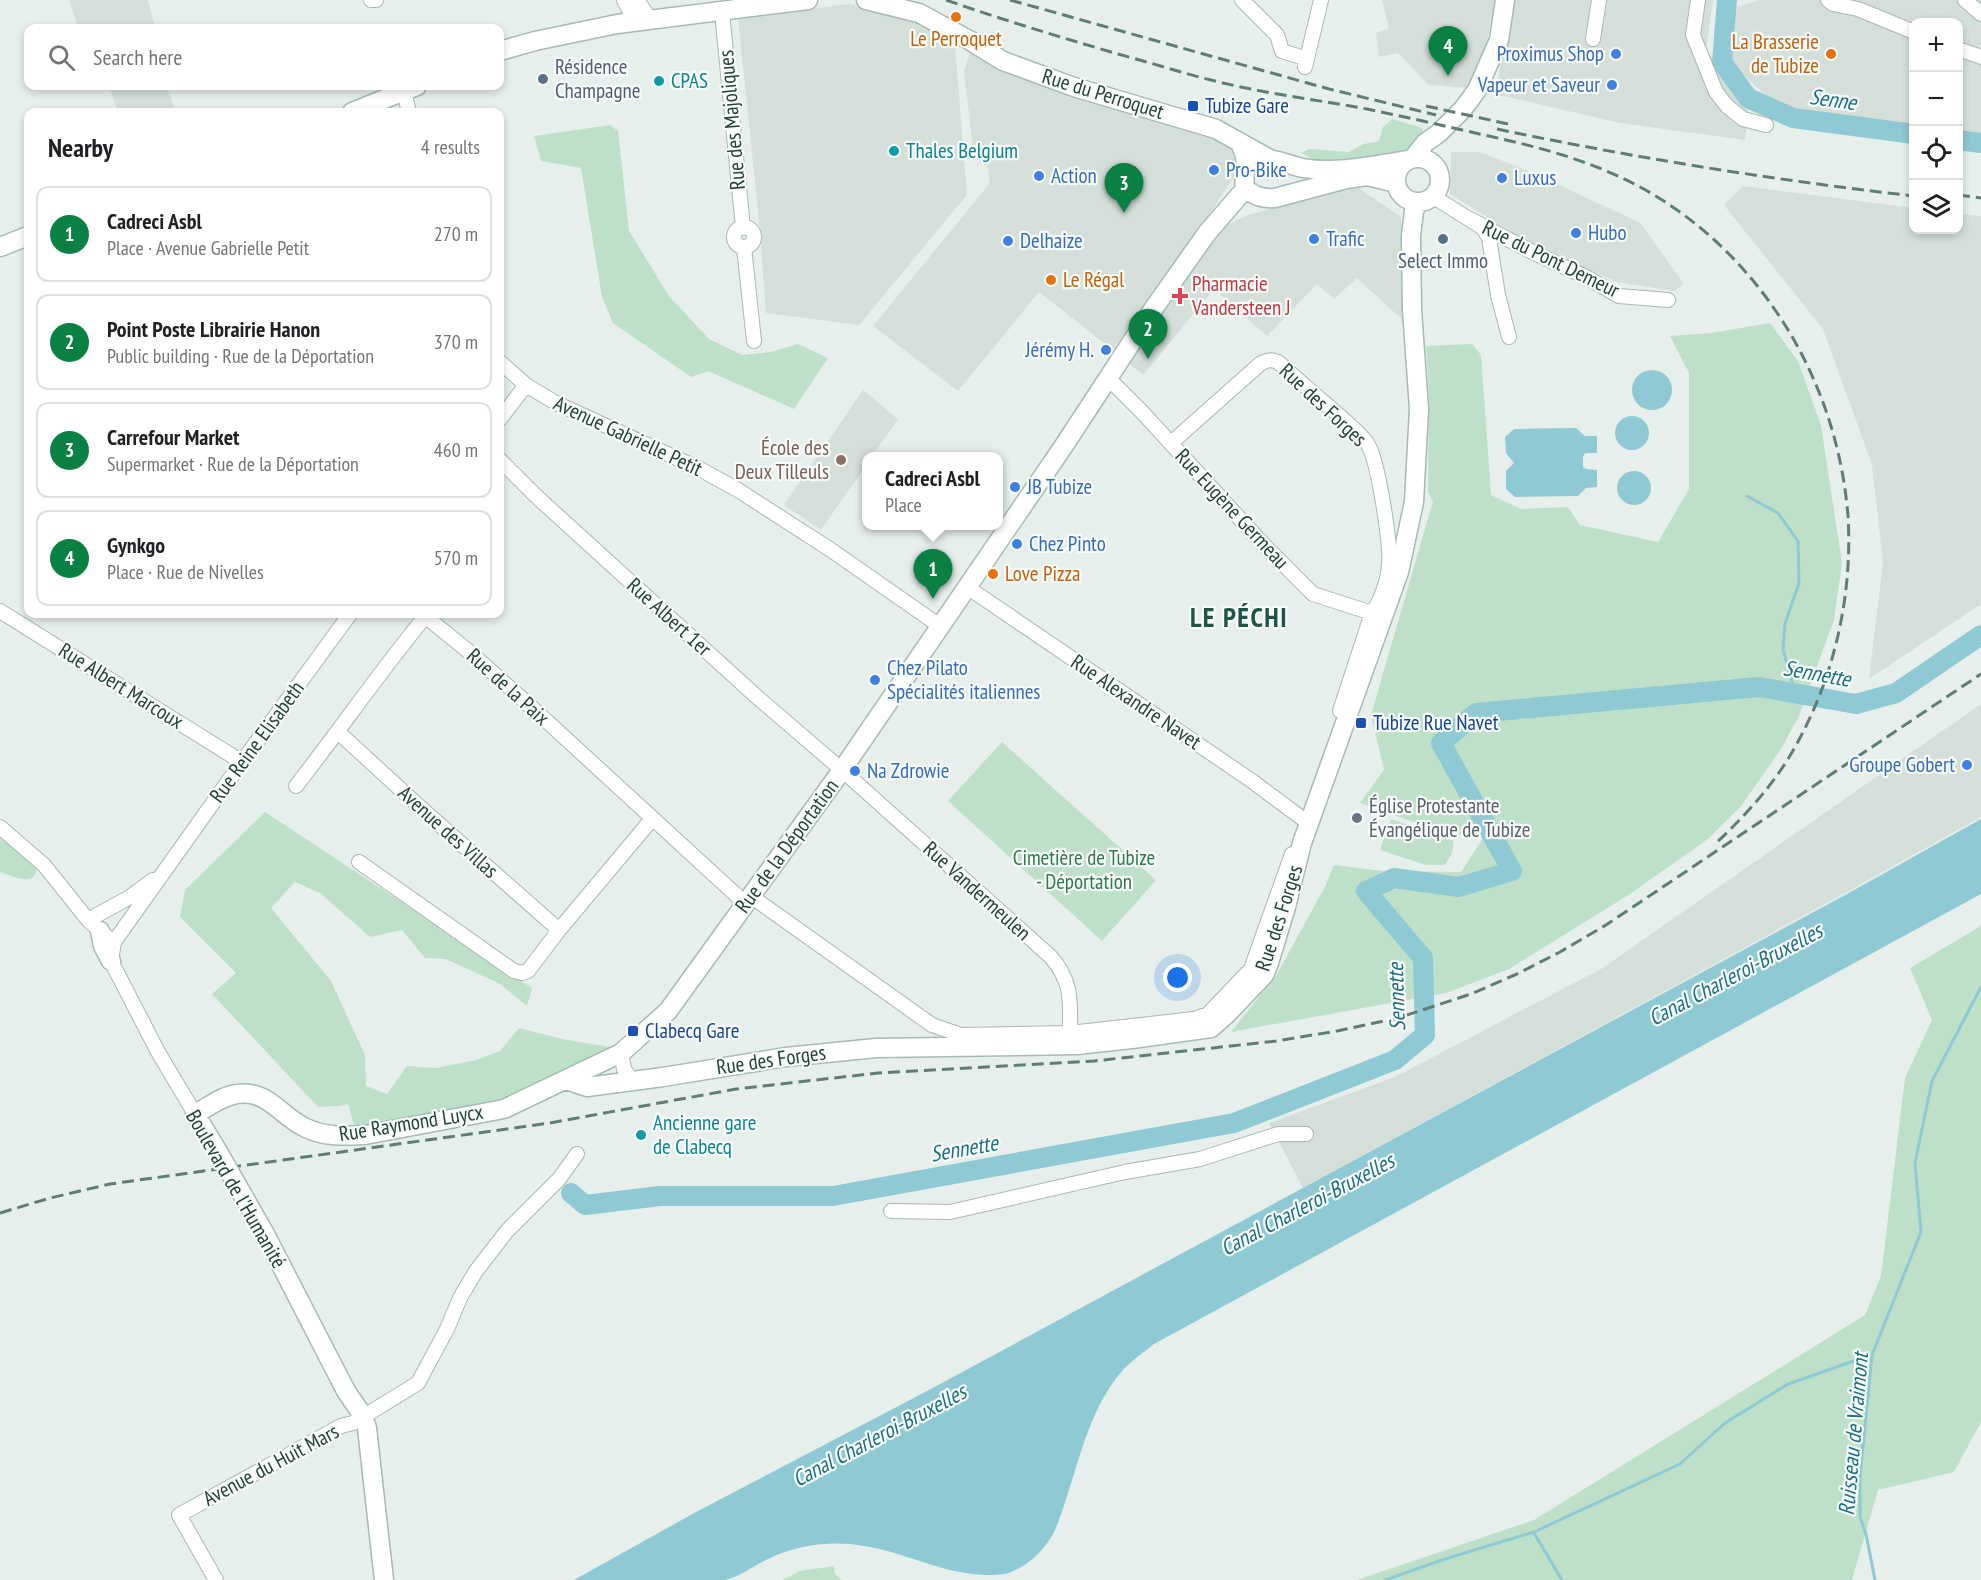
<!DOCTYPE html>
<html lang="en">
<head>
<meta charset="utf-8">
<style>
  body { margin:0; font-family:"PT Sans Narrow",sans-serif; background:#f6f6f6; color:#202124 }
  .controls { position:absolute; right:18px; top:18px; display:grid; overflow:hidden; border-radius:12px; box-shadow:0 3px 9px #0003 }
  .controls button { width:54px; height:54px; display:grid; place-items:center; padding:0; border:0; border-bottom:2px solid #e0e0e0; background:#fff; color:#202124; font:30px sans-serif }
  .you { position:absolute; left:1178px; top:978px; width:21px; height:21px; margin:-15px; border:4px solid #fff; border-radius:50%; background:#1a73e8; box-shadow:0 0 0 9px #1a73e833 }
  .badge { display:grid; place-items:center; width:39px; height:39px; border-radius:50%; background:#0b8043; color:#fff; font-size:20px; font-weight:700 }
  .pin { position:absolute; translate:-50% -50px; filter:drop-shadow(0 2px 3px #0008) }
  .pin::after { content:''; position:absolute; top:32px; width:21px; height:18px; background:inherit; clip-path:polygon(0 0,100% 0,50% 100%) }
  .popup { position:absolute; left:862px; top:452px; width:141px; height:78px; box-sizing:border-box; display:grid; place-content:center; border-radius:12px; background:#fff; filter:drop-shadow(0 2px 4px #0005); font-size:20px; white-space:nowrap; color:#757577 }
  .popup b { font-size:22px; color:#202124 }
  .popup::after { content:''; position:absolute; left:50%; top:100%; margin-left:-12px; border:12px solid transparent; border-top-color:#fff }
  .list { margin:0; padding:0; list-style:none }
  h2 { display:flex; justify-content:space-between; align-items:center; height:78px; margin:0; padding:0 24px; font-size:26px }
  h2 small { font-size:20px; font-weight:400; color:#757577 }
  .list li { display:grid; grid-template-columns:39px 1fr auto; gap:18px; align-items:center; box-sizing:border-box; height:96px; margin:0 12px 12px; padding:0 12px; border:2px solid #e0e0e0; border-radius:12px }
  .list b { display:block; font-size:22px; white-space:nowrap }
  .list p { margin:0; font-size:20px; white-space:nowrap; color:#757577 }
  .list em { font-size:20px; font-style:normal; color:#757577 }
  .icon { flex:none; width:33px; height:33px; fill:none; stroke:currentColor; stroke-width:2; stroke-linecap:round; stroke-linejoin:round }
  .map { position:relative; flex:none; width:1981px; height:1580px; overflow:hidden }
  .search { position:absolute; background:#fff; box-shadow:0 3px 9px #0003; left:24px; top:24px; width:480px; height:66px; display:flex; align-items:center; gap:15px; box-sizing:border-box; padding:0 21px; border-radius:12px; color:#757577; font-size:22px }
  .panel { position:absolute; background:#fff; box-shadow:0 3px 9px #0003; left:24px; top:108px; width:480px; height:510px; border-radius:12px }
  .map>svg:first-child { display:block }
  .built { fill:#d4dfda }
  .green { fill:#bfe0c8 }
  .water { fill:#8ec9d4 }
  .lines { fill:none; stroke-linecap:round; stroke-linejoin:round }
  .stream { stroke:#8ec9d4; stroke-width:3 }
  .river { stroke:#8ec9d4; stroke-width:20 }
  .street-casing { stroke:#a8b8b2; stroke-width:16 }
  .secondary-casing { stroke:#a4bbb3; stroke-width:21 }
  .street { stroke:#fff; stroke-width:14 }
  .secondary { stroke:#fff; stroke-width:18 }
  .rail { stroke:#5f7d75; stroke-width:3; stroke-dasharray:12 6; stroke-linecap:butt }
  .secondary-bridge-casing { stroke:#a4bbb3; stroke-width:21; stroke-linecap:butt }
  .secondary-bridge { stroke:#fff; stroke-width:18 }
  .food-dot { fill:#e8710a; stroke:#f7fbf9; stroke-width:2 }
  .shop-dot { fill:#3f7fe0; stroke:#f7fbf9; stroke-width:2 }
  .service-dot { fill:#5c6f8a; stroke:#f7fbf9; stroke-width:2 }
  .culture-dot { fill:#0f9aa8; stroke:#f7fbf9; stroke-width:2 }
  .transit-dot { fill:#1a4fb4; stroke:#f7fbf9; stroke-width:2 }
  .health-dot { fill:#e0444e; stroke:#f7fbf9; stroke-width:2 }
  .education-dot { fill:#8d6e63; stroke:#f7fbf9; stroke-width:2 }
  .worship-dot { fill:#6b7280; stroke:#f7fbf9; stroke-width:2 }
  .labels { text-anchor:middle; stroke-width:4.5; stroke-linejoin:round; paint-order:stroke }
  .food-label { font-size:21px; fill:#c56008; stroke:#f7fbf9; text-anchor:start }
  .shop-label { font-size:21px; fill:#366cbe; stroke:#f7fbf9; text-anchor:start }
  .service-label { font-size:21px; fill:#4e5e75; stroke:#f7fbf9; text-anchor:start }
  .culture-label { font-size:21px; fill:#0d838f; stroke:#f7fbf9; text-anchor:start }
  .street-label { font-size:21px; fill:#24423a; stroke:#f7fbf9 }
  .transit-label { font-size:21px; fill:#164399; stroke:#f7fbf9; text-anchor:start }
  .health-label { font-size:21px; fill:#be3a42; stroke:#f7fbf9; text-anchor:start }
  .education-label { font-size:21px; fill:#785e54; stroke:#f7fbf9; text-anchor:end }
  .worship-label { font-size:21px; fill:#5b616d; stroke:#f7fbf9; text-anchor:start }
  .park-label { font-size:21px; fill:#2d7a4b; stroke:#f7fbf9 }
  .water-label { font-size:22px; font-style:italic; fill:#1c6f80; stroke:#f7fbf9 }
  .district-label { font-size:27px; font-weight:bold; letter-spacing:1.5px; fill:#1f5548; stroke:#f7fbf9 }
</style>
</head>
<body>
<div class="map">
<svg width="1981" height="1580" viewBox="0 0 1981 1580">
  <rect width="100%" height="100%" fill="#e6efeb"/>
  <path class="built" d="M69,0H148L155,28H78Z
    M1382,0H1495L1486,47L1467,88L1429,85L1398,53L1379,57L1376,33L1389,29Z
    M1513,0H1713L1706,50L1749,102L1745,140L1620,123L1495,94Z
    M1759,0H1981V134L1959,131L1958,22H1914L1913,125L1779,107L1731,64L1737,7Z
    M849,4L911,19L955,45L967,195L859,325L766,313L759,220L738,18Z
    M970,53L1212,136L1233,148L1240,159L1235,175L1192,241L1113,350L1039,292L958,391L873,326L990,183L988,167L974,156L964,71Z
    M109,86H166L176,112H118Z
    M1451,152H1480L1538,175L1640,223L1684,284L1674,291L1617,282L1532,245L1450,194Z
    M1743,186L1913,208L1914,230H1958L1959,214L1981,216V604L1869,679L1883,562L1872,465L1823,329L1724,205Z
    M1357,187L1401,217L1406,323L1357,278L1334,299L1317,284L1267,336L1214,289L1143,375L1128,363L1189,272L1227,225L1248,215L1307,198Z
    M863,390L898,419L872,456H867V464L821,530L784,505Z
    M1981,704V817L1847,892L1303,1188L1269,1123L1395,1077L1601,969Z"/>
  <path class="green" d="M1392,119L1423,128L1422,137L1410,149L1398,155L1324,164L1301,153L1309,149L1349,152L1364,144L1379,141L1383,127Z
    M610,125L618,131L629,231L669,296L709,339L742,355L771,352L798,344L828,358L794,409L708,371L691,377L613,323L602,297L581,168L541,161L534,136Z
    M1770,323L1798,361L1821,425L1842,563L1834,620L1799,716L1781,749L1741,806L1708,839L1630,894L1509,969L1446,993L1231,1032L1277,974L1326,885L1334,865L1383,871L1461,872L1483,838L1442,832L1360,803L1384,770L1371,715L1433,501L1428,492L1429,394L1426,346L1472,344L1481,355L1491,495L1521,509L1568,507L1580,525L1658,542L1689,489V373L1670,336L1711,333Z
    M1002,742L1156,880L1102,941L948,801Z
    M265,812L532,988L527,1006L500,984L446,959L425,958L402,930L370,937L320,893L295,882L271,908L331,981L365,1055L366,1086L387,1094L407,1066L436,1068L476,1060L500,1051L519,1028L562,1039L616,1048L527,1089L481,1106L355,1128L348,1104L339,1106L318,1107L212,994L236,973L180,917L185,890Z
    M1391,819L1454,841L1452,853L1445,865H1426L1380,850Z
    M0,834L37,868C35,888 12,876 0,872Z
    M1981,926V1422L1954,1472L1878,1490L1852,1580H1357L1534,1520L1865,1315L1881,1276L1905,1078L1932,1020L1910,968Z
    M834,1566L835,1574L842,1580H782L800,1571Z"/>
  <path class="water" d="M1632 390a20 20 0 1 1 40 0a20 20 0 1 1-40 0Z
    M1615 433a17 17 0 1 1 34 0a17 17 0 1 1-34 0Z
    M1576,428L1585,436H1597V453H1585L1583,457V467L1586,469L1597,470V487L1586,488L1578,496L1515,497L1506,489V471L1514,463L1506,453L1505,437L1514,429Z
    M1617 488a17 17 0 1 1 34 0a17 17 0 1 1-34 0Z
    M1981,819V894L1154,1344C1144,1352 1131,1361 1122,1371C1084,1415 1077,1477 1055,1530C1046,1549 1027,1568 1005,1574C952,1580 914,1554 864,1546C832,1540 795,1545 766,1560C755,1565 737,1578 725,1580C711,1580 694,1580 680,1580C645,1580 609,1580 574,1580L696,1512L929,1390L1847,894Z"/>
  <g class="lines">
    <path class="stream" d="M1747,496L1778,513L1798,541L1799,583L1785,624L1783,649L1795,693
      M1534,1533L1562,1580
      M1385,1580L1448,1558L1534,1532L1680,1464L1725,1423L1788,1384L1871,1355
      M1875,1580L1866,1534L1860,1517V1477L1872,1355L1921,1232L1915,1163L1932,1081L1981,987"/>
    <path class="river" d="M1727,0L1722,62L1748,98L1793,118L1914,134
      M1958,140L1981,143
      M571,1193L585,1205L660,1196H833L1234,1123L1395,1060L1425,1035L1423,958L1366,891L1394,878L1459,887L1512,871L1441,743L1476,713L1759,687L1856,704L1896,693L1981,635"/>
    <defs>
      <path id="street" d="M371,0H376
        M624,0L630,12L632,22
        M637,0L650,19
        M1242,0L1277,35L1282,51L1307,59
        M1698,0L1693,35L1716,92L1727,106L1743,119L1766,125
        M1828,0L1833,4L1858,9L1914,32
        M1965,0L1981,14
        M722,12L743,228
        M1593,39L1599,0
        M1958,49L1981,57
        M1305,67L1321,0
        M404,92L409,112
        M1434,197L1483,228L1489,238L1498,295L1509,337
        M1470,219L1528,250L1586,277L1619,296L1668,300
        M734 237a10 10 0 1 1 20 0a10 10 0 1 1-20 0Z
        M744,247L754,341
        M500,362L526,385L556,403L698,468L738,490L831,550L940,626
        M1108,378L1142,412L1264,545L1313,594L1372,613
        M500,419L526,385
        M1171,443L1260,364C1267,360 1270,359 1278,362C1297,379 1315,395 1334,411C1345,421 1358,431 1367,443C1378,458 1391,545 1389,565C1388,581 1381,600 1372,613L1340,711
        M500,460L537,497L757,697L842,770L1051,957C1073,983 1070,1001 1070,1033
        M967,587L1252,781L1303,819
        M0,611L242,762
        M338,732L422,809L559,930
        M296,786C339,731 379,673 424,618L430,620L473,655L539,714L746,904
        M0,827L44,865L88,920L107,937
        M359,862L514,971L522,973L528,971L559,930L652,819
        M752,897L932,1025L961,1035L1070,1033L1194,1019L1208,1014L1251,969L1292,854
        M88,920L130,897L153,880
        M621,1053L624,1069L632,1081
        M195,1114L158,1052L111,961L114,942L242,762L350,614
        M891,1211L950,1212L1125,1172L1200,1159L1278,1134H1306
        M216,1580L179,1515L341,1426L353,1423L418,1383L447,1329L460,1298L476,1271L507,1231L559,1179L577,1154"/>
      <path id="secondary" d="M866,0L919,13L969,40L1003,61L1074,87L1216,129L1268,158
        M500,51L535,41L617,24L808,0
        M352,112L417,86
        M1239,142C1251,162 1242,169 1245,189C1256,196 1262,199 1275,198L1346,179L1367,176L1396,183
        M1413,158L1425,143L1439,133L1463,109L1477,90L1499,40L1505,0
        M1396 180a22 22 0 1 1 44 0a22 22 0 1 1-44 0Z
        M1258,161C1273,156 1288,165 1303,168C1338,174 1375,165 1409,160
        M0,247L28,236
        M100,931L103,946L111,961
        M566,1080L587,1087L663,1077L786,1057L876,1048L1077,1045L1132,1039L1211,1028L1227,1014L1264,975L1269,963L1286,907L1302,843L1399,572L1414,502L1419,409L1412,310L1411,236L1414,211L1418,202
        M217,1150L195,1114C208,1107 222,1096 237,1094C268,1089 281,1117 306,1128C325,1137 344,1136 365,1135L504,1109L621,1053L668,1011L842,770L1063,447L1154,308L1207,233L1245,189
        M265,1234L346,1391L363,1416L367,1428L384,1580"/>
    </defs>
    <use href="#street" class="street-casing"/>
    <use href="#secondary" class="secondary-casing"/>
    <use href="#street" class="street"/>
    <use href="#secondary" class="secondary"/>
    <path class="rail" d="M946,0C1003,20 1060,37 1118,54C1152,63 1185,74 1219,82C1268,94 1318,100 1367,109C1406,117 1445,126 1484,135C1531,145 1577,157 1620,177C1681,205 1735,252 1773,307C1816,368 1842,441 1848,516C1853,598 1833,683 1791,754C1771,788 1743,818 1714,845
      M1010,0L1329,89L1436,115
      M1426,106L1508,124
      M1497,129C1635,158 1774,180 1914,196
      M1958,195L1981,198
      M0,1213L50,1198L110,1184L550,1123L736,1089L878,1073L1094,1061L1276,1041L1337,1031L1398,1018L1471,994L1517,974L1560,952L1606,925L1981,674"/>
    <defs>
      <path id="secondary-bridge" d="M217,1150L265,1234"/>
    </defs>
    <use href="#secondary-bridge" class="secondary-bridge-casing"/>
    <use href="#secondary-bridge" class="secondary-bridge"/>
  </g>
  <g class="food-dot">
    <circle cx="956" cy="17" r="6"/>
    <circle cx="1831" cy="54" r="6"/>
    <circle cx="1051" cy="280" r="6"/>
    <circle cx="993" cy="574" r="6"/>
  </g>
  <g class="shop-dot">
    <circle cx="1616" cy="54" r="6"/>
    <circle cx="1612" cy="85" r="6"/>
    <circle cx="1214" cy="170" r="6"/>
    <circle cx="1039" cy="176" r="6"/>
    <circle cx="1502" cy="178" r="6"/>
    <circle cx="1576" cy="233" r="6"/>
    <circle cx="1314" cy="239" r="6"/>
    <circle cx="1008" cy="241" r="6"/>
    <circle cx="1106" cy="350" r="6"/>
    <circle cx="1015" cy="487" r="6"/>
    <circle cx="1017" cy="544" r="6"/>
    <circle cx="875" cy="680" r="6"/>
    <circle cx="1967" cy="765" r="6"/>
    <circle cx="855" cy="771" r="6"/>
  </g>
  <g class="service-dot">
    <circle cx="543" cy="79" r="6"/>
    <circle cx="1443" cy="239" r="6"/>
  </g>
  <g class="culture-dot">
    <circle cx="659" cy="81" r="6"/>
    <circle cx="894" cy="151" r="6"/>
    <circle cx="641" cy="1135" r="6"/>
  </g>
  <g class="transit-dot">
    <rect x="1187" y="100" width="12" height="12" rx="3"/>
    <rect x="1355" y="717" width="12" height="12" rx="3"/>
    <rect x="627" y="1025" width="12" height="12" rx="3"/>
  </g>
  <path class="health-dot" d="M1177 287h6v6h6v6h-6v6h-6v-6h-6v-6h6z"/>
  <circle class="education-dot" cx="841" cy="460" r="6"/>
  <circle class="worship-dot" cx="1357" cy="818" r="6"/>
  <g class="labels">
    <g class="food-label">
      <text x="956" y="46" text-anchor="middle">Le Perroquet</text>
      <text x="1819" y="49" text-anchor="end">La Brasserie<tspan x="1819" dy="24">de Tubize</tspan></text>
      <text x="1063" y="287">Le Régal</text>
      <text x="1005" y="581">Love Pizza</text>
    </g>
    <g class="shop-label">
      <text x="1604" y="61" text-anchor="end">Proximus Shop</text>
      <text x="1600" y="92" text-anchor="end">Vapeur et Saveur</text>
      <text x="1226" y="177">Pro-Bike</text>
      <text x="1051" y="183">Action</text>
      <text x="1514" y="185">Luxus</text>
      <text x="1588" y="240">Hubo</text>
      <text x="1326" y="246">Trafic</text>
      <text x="1020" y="248">Delhaize</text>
      <text x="1094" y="357" text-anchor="end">Jérémy H.</text>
      <text x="1027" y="494">JB Tubize</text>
      <text x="1029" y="551">Chez Pinto</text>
      <text x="887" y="675">Chez Pilato<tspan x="887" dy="24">Spécialités italiennes</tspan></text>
      <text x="1955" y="772" text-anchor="end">Groupe Gobert</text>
      <text x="867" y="778">Na Zdrowie</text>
    </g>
    <g class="service-label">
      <text x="555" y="74">Résidence<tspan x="555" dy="24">Champagne</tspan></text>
      <text x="1443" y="268" text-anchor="middle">Select Immo</text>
    </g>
    <g class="culture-label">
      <text x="671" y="88">CPAS</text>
      <text x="906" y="158">Thales Belgium</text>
      <text x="653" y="1130">Ancienne gare<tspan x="653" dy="24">de Clabecq</tspan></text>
    </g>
    <g class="street-label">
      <text transform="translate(1103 94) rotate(17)" y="7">Rue du Perroquet</text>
      <text transform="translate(732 120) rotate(-95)" y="7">Rue des Majoliques</text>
      <text transform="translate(1551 259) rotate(26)" y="7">Rue du Pont Demeur</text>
      <text transform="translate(1323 405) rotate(43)" y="7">Rue des Forges</text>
      <text transform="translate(628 436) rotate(25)" y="7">Avenue Gabrielle Petit</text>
      <text transform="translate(1232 509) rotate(47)" y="7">Rue Eugène Germeau</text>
      <text transform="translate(669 617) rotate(42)" y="7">Rue Albert 1er</text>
      <text transform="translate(121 686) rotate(32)" y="7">Rue Albert Marcoux</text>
      <text transform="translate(508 687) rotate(42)" y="7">Rue de la Paix</text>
      <text transform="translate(1136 702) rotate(34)" y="7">Rue Alexandre Navet</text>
      <text transform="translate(257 742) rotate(-54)" y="7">Rue Reine Elisabeth</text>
      <text transform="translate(448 832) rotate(42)" y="7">Avenue des Villas</text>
      <text transform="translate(787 846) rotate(-54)" y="7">Rue de la Déportation</text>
      <text transform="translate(977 891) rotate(42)" y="7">Rue Vandermeulen</text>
      <text transform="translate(1279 918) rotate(-72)" y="7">Rue des Forges</text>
      <text transform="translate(771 1060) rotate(-8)" y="7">Rue des Forges</text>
      <text transform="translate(411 1123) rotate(-9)" y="7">Rue Raymond Luycx</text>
      <text transform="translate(236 1189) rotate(60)" y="7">Boulevard de l'Humanité</text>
      <text transform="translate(271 1465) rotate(-28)" y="7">Avenue du Huit Mars</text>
    </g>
    <g class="transit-label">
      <text x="1205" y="113">Tubize Gare</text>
      <text x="1373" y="730">Tubize Rue Navet</text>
      <text x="645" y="1038">Clabecq Gare</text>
    </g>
    <g class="health-label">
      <text x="1192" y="291">Pharmacie<tspan x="1192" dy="24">Vandersteen J</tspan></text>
    </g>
    <g class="education-label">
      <text x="829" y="455">École des<tspan x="829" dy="24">Deux Tilleuls</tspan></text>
    </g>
    <g class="worship-label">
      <text x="1369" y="813">Église Protestante<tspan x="1369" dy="24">Évangélique de Tubize</tspan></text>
    </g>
    <g class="park-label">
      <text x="1084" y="865">Cimetière de Tubize<tspan x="1084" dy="24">- Déportation</tspan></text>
    </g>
    <g class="water-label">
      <text transform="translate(1833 99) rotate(8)" y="8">Senne</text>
      <text transform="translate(1817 673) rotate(10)" y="8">Sennette</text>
      <text transform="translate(1735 974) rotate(-28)" y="8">Canal Charleroi-Bruxelles</text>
      <text transform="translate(1396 997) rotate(-92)" y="8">Sennette</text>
      <text transform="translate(964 1148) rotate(-10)" y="8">Sennette</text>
      <text transform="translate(1307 1204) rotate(-28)" y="8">Canal Charleroi-Bruxelles</text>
      <text transform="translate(1853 1434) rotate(-85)" y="8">Ruisseau de Vraimont</text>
      <text transform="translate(879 1435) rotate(-28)" y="8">Canal Charleroi-Bruxelles</text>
    </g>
    <g class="district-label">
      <text x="1239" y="627">LE PÉCHI</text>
    </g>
  </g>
</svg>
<div class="controls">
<button>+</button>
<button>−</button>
<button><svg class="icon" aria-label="locate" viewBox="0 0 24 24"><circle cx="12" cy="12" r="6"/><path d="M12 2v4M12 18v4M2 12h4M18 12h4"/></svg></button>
<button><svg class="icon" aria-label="layers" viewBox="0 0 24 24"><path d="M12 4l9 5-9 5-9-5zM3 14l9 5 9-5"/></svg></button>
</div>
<div class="you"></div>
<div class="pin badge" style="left:933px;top:599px">1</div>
<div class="popup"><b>Cadreci Asbl</b>Place</div>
<div class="pin badge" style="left:1148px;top:359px">2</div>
<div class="pin badge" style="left:1124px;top:213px">3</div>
<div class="pin badge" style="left:1448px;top:76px">4</div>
<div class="search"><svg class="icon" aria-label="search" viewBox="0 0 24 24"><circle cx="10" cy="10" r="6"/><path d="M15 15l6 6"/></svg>Search here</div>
<section class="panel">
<h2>Nearby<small>4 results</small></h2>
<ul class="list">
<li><span class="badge">1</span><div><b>Cadreci Asbl</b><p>Place · Avenue Gabrielle Petit</p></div><em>270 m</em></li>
<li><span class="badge">2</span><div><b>Point Poste Librairie Hanon</b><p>Public building · Rue de la Déportation</p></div><em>370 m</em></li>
<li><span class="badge">3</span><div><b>Carrefour Market</b><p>Supermarket · Rue de la Déportation</p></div><em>460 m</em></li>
<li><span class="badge">4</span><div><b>Gynkgo</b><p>Place · Rue de Nivelles</p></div><em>570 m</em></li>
</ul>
</section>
</div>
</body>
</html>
